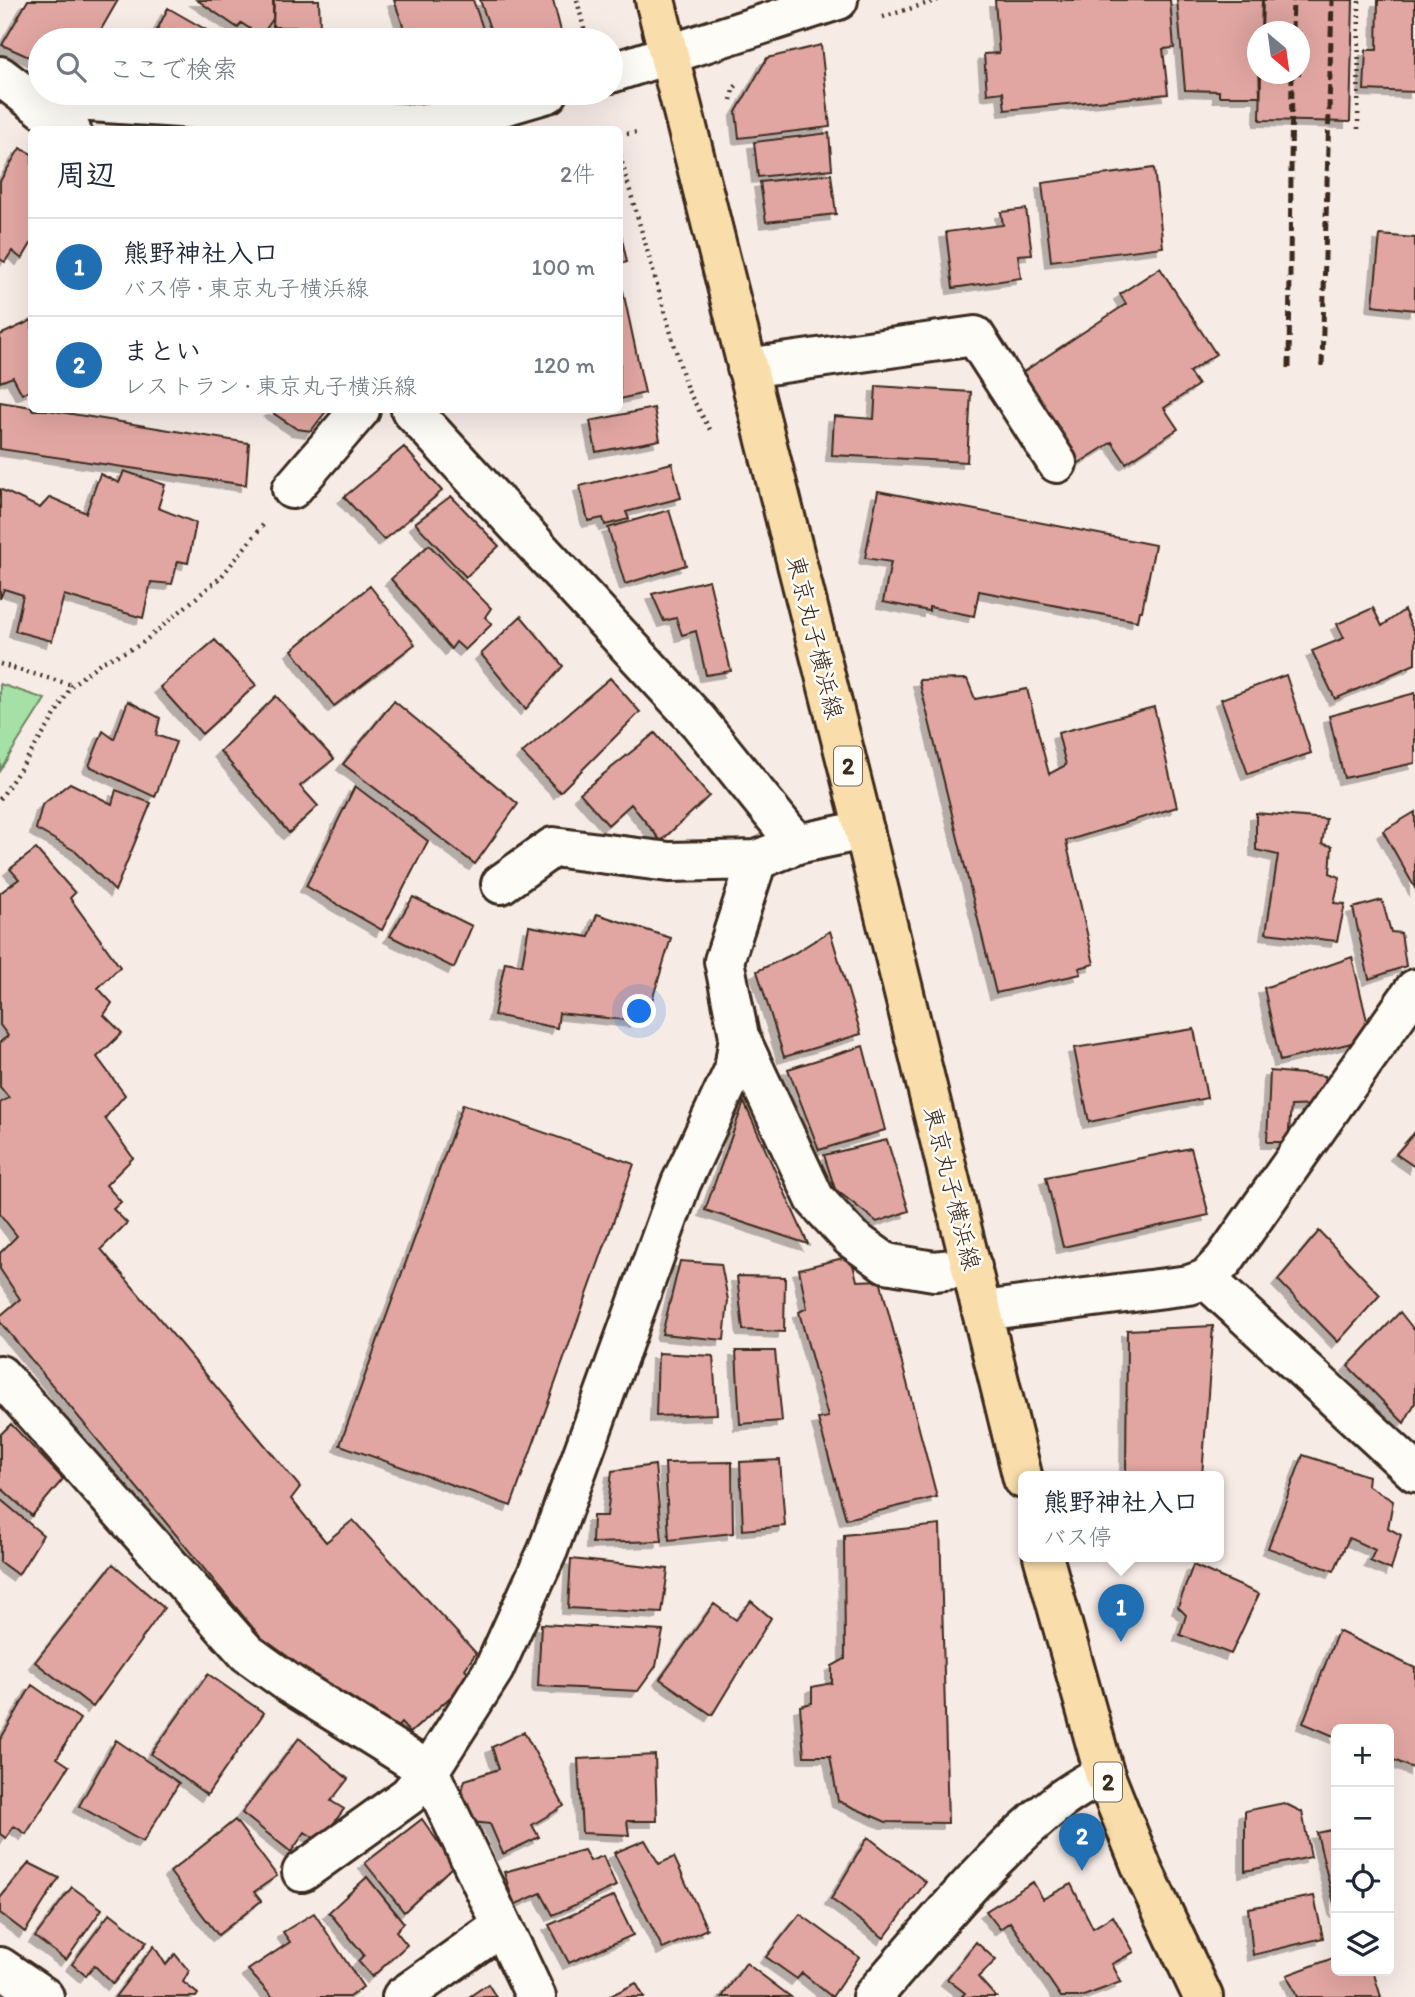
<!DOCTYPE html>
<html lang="ja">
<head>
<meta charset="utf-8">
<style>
  body { margin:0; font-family:Itim,"Klee One",sans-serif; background:#f2f2f3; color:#1f2937 }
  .controls { position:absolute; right:21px; bottom:21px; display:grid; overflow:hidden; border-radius:10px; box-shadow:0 7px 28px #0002 }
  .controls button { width:63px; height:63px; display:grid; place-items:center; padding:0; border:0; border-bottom:2px solid #e0e1e3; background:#fff; color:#1f2937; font:35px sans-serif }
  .compass { position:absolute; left:1247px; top:21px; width:63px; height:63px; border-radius:50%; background:#fff; box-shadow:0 7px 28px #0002; rotate:151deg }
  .you { position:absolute; left:640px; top:1012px; width:24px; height:24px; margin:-18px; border:5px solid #fff; border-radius:50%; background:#1a73e8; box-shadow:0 0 0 10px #1a73e833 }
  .badge { display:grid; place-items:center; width:46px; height:46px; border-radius:50%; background:#1f6fb2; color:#fff; font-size:23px; font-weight:700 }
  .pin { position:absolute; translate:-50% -58px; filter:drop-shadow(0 2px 4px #0008) }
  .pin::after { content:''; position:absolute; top:37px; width:24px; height:21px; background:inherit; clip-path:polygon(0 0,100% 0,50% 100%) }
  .popup { position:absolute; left:1018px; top:1471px; width:206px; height:91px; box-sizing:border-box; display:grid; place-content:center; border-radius:10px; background:#fff; filter:drop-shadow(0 2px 5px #0005); font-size:23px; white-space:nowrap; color:#747a83 }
  .popup b { font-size:26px; color:#1f2937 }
  .popup::after { content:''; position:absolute; left:50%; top:100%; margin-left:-14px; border:14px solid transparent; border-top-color:#fff }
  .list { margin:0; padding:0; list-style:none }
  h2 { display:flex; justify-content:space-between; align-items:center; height:91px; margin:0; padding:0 28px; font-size:30px }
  h2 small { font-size:23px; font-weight:400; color:#747a83 }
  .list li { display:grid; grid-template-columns:46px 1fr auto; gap:21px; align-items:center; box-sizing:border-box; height:98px; padding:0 28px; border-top:2px solid #e0e1e3 }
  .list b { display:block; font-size:26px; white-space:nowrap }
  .list p { margin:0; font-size:23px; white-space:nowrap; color:#747a83 }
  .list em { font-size:23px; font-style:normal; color:#747a83 }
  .icon { flex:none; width:38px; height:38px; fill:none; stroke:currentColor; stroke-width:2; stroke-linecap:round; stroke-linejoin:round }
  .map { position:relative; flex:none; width:1415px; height:1997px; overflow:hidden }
  .search { position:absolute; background:#fff; box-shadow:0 7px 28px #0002; left:28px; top:28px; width:595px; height:77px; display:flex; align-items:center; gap:18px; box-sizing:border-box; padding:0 24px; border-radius:38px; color:#747a83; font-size:26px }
  .panel { position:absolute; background:#fff; box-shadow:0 7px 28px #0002; left:28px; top:126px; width:595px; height:287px; border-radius:10px }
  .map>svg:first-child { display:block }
  .green { fill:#a5e0a6; stroke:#708562; stroke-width:2 }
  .building { fill:#e1a6a1; stroke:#3b2a1e; stroke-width:2; filter:url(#shadow) }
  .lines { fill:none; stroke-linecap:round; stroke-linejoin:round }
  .minor-casing { stroke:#3b2a1e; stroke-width:44 }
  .major-casing { stroke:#3b2a1e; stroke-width:44 }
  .path { stroke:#3b2a1e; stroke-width:4.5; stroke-dasharray:2 5; stroke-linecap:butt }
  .minor { stroke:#fdfcf7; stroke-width:38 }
  .major { stroke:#f9deab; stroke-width:38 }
  .rail { stroke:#3b2a1e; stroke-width:5; stroke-dasharray:10 5; stroke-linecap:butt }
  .labels { text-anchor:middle; stroke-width:5; stroke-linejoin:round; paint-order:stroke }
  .shield { fill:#fdfcf7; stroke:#75695f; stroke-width:2 }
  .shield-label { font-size:23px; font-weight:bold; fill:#3b2a1e }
  .street-label { font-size:24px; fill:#3b2a1e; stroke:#fdfcf7 }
</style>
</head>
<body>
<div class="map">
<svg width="1415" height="1997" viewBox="0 0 1415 1997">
  <defs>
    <filter id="shadow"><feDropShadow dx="-6" dy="6" stdDeviation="0" flood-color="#0004"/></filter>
  </defs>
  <rect width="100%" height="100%" fill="#f7ebe6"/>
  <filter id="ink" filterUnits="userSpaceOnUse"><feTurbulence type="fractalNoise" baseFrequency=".0143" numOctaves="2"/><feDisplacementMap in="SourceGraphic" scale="14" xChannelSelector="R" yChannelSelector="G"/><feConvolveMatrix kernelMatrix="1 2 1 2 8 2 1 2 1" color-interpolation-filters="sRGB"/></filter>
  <g filter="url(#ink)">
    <path class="green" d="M0,684L45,699L0,770Z"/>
    <path class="building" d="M28,0H118L95,40H40V62L2,45Z
      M197,0H273V19L261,36L241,23L238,28Z
      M274,0H319L320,27H273Z
      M394,0H473L487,40H408Z
      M480,0H553L563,39L494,40Z
      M995,0H1170L1174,48L1163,49L1168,94L1005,110L1003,92L987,94L984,54L999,53Z
      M1177,0H1262L1261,32H1258L1260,96H1219V91L1185,90Z
      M1263,0H1353L1350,122L1260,120L1261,74H1300V32H1262Z
      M1378,0H1415V92L1364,90L1366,50H1377Z
      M168,8L224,40H152Z
      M821,45L830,127L739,138L736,112L767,58Z
      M829,133L832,169L758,177L754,142Z
      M20,148L32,154V242L22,259L12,251L5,262L0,259V181Z
      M1154,168L1163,247L1051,261L1042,183Z
      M831,174L836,214L766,222L760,182Z
      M1026,209L1032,254L1018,255L1021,278L953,288L946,232L1003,225L1001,212Z
      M620,230L627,262L620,264Z
      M1380,235L1415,238V310L1373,305Z
      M1160,268L1216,354L1189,372L1198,385L1164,408L1178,429L1126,463L1112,442L1079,463L1020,374L1126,304L1120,294Z
      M623,291L645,393L620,399V292Z
      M32,320V390L22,394L13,377L0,382V335Z
      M876,386L971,392L967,462L832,455L834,416L874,419Z
      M0,402L32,407V410H48L249,443L246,485L0,449Z
      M654,408L660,440L596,452L590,421Z
      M272,410H327L311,431L297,429L270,411Z
      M404,447L442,491L384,540L344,497Z
      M672,463L681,498L626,512L629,519L605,525L603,518L588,521L580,486Z
      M124,471L165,485L158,508L196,523L188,563L178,561L172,584L151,582L143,618L64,595L52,641L15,631L23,595L4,589L0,599V489L40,508L50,497L86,513L100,474L119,483Z
      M878,491L1155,545L1142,611H1139L1137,621L979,591L974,616L929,607V611L883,602L891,562L865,558Z
      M451,496L499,546L466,577L415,523Z
      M669,510L686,565L625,584L608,528Z
      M429,545L491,608L485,617L492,624L465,650L456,642L451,649L391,579Z
      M709,580L731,671L706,675L696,631L682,635L676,618L664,621L652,594Z
      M370,586L415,644L334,706L292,650Z
      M1373,608L1382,626L1404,610L1415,635V664L1335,699L1312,651L1344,638L1337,624Z
      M521,616L563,666L526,709L481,654Z
      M215,640L256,685L202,734L160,687Z
      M1286,675L1311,753L1248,774L1221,699Z
      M610,678L640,712L560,792L522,753Z
      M967,679L975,699L1027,689L1049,774L1066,765L1058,733L1154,707L1177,807L1066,841L1094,964L1079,968L1081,974L996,993L919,680Z
      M1415,693V763L1344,778L1329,716Z
      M276,696L334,759L300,786L318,806L289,833L220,751Z
      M128,701L160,718L156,735L176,742L155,797L89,766L103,731L114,739Z
      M394,701L518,804L475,864L343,764Z
      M655,733L709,796L661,841L631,804L608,825L580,793Z
      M70,783L112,804L116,790L151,803L115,891L75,851L36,829L42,805Z
      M355,786L428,841L382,930L306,886Z
      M1415,812V888L1383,831Z
      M1256,813L1326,819L1322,844L1332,846L1330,873L1340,877L1334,903L1345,904L1337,941L1266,933L1278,855L1256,850Z
      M36,849L75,893L70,898L120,967L98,988L112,1003L104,1015L122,1033L97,1057L125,1095L105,1118L133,1158L106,1185L121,1202L113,1209L127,1223L101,1249L300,1487L291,1499L326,1542L353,1520L476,1653L465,1669L473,1677L410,1733L401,1723L396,1729L296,1680L0,1322V1316L20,1299L0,1269V1253L17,1236L0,1214V1103L9,1098L0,1087V1042L8,1036L0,1025V893L19,879L10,869Z
      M413,897L472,926L454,968L390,936Z
      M1382,900L1391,932L1401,933L1406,966L1369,979L1353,908Z
      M597,914L671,938L650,1007L637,1006L635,1021L559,1013L557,1028L494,1015L505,962L522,965L529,926L589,937Z
      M830,931L861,1034L784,1057L757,971L793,954Z
      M1352,957L1371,1038L1280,1061L1264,988Z
      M1194,1029L1207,1098L1089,1122L1074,1048Z
      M863,1046L885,1130L819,1150L788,1069Z
      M1270,1071L1325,1076L1321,1105L1291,1106L1288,1142H1267Z
      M744,1102L808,1244L705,1210Z
      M463,1104L634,1164L511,1506L340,1445Z
      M1415,1132V1167L1396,1154Z
      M887,1140L909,1211L877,1222L835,1189L824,1155Z
      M1191,1148L1209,1215L1063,1247L1046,1177Z
      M1319,1231L1380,1295L1338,1342L1278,1280Z
      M851,1256L857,1281L880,1280L937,1497L846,1519L818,1419L828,1417L799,1312L807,1308L799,1269Z
      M680,1261L721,1264L728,1300L724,1340L662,1334Z
      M737,1276L785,1277L784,1332L743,1330Z
      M1400,1312L1415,1331V1403L1404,1423L1348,1366Z
      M1213,1326L1202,1476H1126L1127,1330Z
      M736,1351H775L782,1421L740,1424Z
      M658,1353L713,1356L717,1414L656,1416Z
      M11,1424L63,1479L32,1516L0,1487V1435Z
      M1303,1455L1368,1476L1367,1485L1393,1501L1388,1528L1401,1535L1391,1570L1370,1561L1375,1550L1349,1538L1334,1571L1268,1548Z
      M780,1460L785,1526L743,1530L740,1462Z
      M732,1462L733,1533L669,1540L665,1463Z
      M655,1465L662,1541L592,1543L593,1516H607L612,1471Z
      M0,1499L43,1535L18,1575L0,1562Z
      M940,1525L948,1823L886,1822L838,1801L830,1756H804L800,1706L812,1703V1687L832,1683V1666L845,1659L844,1535Z
      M571,1559L668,1569L662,1613L568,1608Z
      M113,1564L164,1608L93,1707L35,1662Z
      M1193,1565L1259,1594L1231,1654L1180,1635L1186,1615L1178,1607Z
      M751,1601L771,1618L712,1715L660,1679L714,1604L736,1620Z
      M541,1624L663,1631L656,1666L638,1691L538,1686Z
      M1338,1631L1415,1668V1769L1389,1758V1729H1336V1737L1303,1723Z
      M208,1674L264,1713L207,1795L151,1754Z
      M32,1685L80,1719L57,1758L69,1766L26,1834L14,1826L6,1838L0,1834V1740Z
      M524,1732L564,1806L532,1825L539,1837L503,1854L490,1824L472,1822L461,1795L465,1780L499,1769L492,1747Z
      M299,1738L348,1779L331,1801L344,1809L320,1842L305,1832L291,1852L242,1813Z
      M116,1740L179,1783L143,1842L79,1806Z
      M655,1755L657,1821H627L629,1835L582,1833L578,1759Z
      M1284,1803L1302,1812L1311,1857L1245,1871V1811Z
      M422,1819L454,1865L404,1912L365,1863Z
      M235,1820L277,1876L254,1892L261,1901L218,1935L170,1872Z
      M1336,1829V1912L1317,1833Z
      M868,1837L926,1882L884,1938L831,1899Z
      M645,1840L659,1864L674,1857L707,1929L663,1949L614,1853Z
      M584,1850L590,1861L603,1856L616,1886L553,1915L541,1893L514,1905L504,1872Z
      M29,1863L59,1878L25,1932L0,1913V1898Z
      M367,1877L404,1923L396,1931L407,1945L372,1977L358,1961L364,1955L329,1912Z
      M1033,1882L1043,1899L1071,1884L1093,1928L1113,1916L1134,1952L1112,1964L1121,1982L1081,1997H1061L1010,1922L1000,1929L986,1911Z
      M72,1887L102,1909L66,1960L35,1937Z
      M614,1896L633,1935L569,1963L549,1925Z
      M1314,1896L1323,1938L1253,1955L1248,1908Z
      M110,1913L147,1942L113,1984L94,1965L86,1976L72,1964Z
      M314,1913L363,1987L349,1997H272L248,1970L290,1942L283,1932Z
      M800,1914L859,1957L832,1997L802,1973L797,1979L766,1957Z
      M976,1942L996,1960L978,1977L996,1997H961L965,1993L947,1979Z
      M154,1946L166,1965L175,1954L189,1971L183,1982L198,1994L196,1997H115Z
      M1336,1957V1971H1373L1381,1997H1297L1287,1975Z
      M746,1963L791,1997H722Z
      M636,1983L644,1997H608Z
      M488,1984L496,1997H469Z"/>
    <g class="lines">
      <defs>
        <path id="minor" d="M611,73L838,0
          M0,76L71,130
          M31,98L417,124L466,117L548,93
          M747,368L975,336L1057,463
          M411,410L698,721L797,844
          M292,489L360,410
          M864,830L797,844L757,860L724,961L739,1036L815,1199L851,1238L886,1263L934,1271L972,1267
          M501,884L553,847L669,862L757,860
          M1206,1279L1415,1472
          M982,1311L1189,1285L1206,1279L1224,1260L1415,989
          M0,1375L247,1653L290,1684L429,1771L536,1997
          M302,1872L408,1796L429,1771L494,1669L548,1550L681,1183L734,1070L739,1036
          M0,1967L44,1997
          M402,1997L502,1926
          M872,1997C931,1930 988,1857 1058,1802C1072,1791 1089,1782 1104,1773"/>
        <path id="major" d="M655,0L864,830L1023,1479
          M1043,1556L1104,1773L1142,1868L1203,1997"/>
      </defs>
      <use href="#minor" class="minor-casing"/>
      <use href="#major" class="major-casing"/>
      <path class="path" d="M577,0L585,33
        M883,17L938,0
        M731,100L733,89L739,83
        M1358,129L1359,0
        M620,135L639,132
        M620,156L687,389L712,433
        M0,664L72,685
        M0,799L48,727L72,685L100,663L140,645L221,577L263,525"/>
      <use href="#minor" class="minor"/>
      <use href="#major" class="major"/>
      <path class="rail" d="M1292,32L1293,0
        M1322,366L1332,0
        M1289,368L1292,74"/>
    </g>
  </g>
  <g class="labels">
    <g class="shield">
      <rect x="834" y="746.5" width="28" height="39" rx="5"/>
      <rect x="1094" y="1762.5" width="28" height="39" rx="5"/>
    </g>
    <g class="shield-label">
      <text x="848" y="774">2</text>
      <text x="1108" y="1790">2</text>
    </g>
    <g class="street-label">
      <text transform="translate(815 637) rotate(76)" y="8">東京丸子横浜線</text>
      <text transform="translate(952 1188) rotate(76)" y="8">東京丸子横浜線</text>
    </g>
  </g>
</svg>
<div class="controls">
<button>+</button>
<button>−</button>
<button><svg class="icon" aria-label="locate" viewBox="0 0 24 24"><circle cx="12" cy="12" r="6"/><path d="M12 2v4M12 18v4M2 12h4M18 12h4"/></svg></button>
<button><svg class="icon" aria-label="layers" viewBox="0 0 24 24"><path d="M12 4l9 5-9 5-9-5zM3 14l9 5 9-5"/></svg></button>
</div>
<svg class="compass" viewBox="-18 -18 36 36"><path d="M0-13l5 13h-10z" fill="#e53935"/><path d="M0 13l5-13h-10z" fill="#747a83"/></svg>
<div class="you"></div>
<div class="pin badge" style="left:1121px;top:1642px">1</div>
<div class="popup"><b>熊野神社入口</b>バス停</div>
<div class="pin badge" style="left:1082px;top:1871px">2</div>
<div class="search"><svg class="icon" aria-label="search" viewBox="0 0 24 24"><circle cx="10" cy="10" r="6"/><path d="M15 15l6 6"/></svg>ここで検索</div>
<section class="panel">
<h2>周辺<small>2件</small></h2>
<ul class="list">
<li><span class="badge">1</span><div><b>熊野神社入口</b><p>バス停 · 東京丸子横浜線</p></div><em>100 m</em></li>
<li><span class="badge">2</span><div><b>まとい</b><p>レストラン · 東京丸子横浜線</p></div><em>120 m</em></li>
</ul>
</section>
</div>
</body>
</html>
